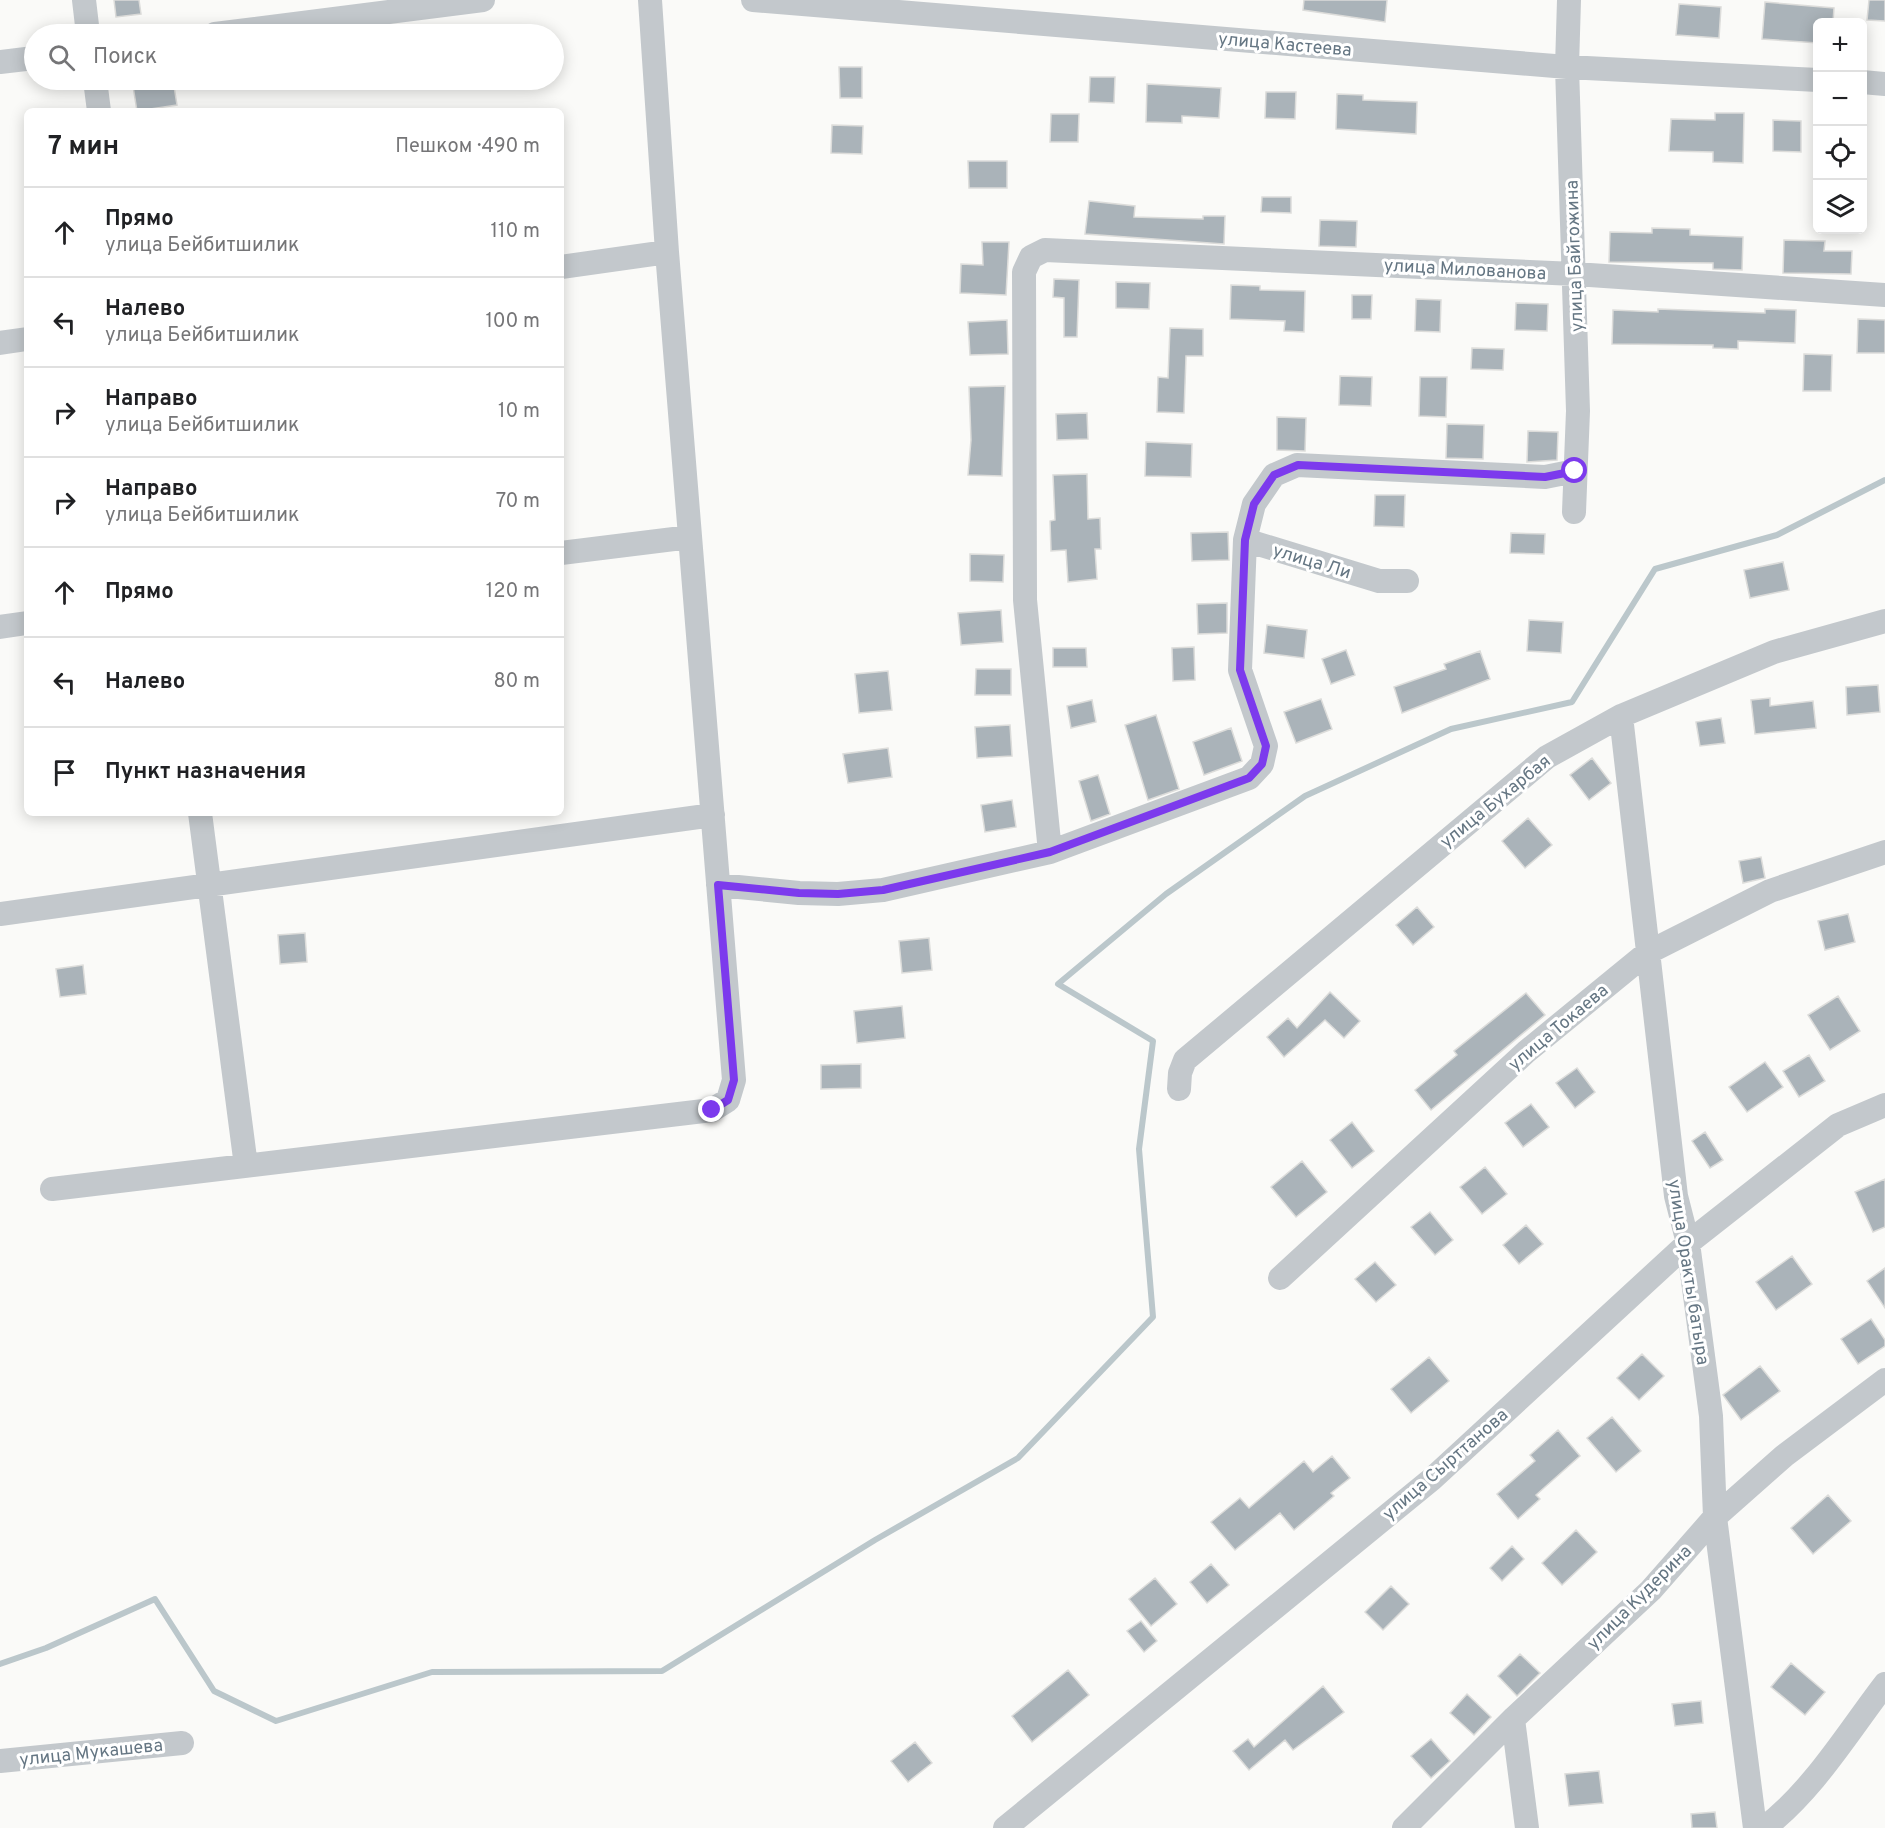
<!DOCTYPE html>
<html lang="ru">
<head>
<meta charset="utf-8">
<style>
  body { margin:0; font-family:Overpass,sans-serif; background:#f2f2f2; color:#202124 }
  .controls { position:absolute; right:18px; top:18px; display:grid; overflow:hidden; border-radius:9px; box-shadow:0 3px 15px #0003 }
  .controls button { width:54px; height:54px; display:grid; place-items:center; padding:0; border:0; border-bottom:2px solid #e0e0e0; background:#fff; color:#202124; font:30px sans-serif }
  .stop { position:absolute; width:18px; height:18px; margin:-14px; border:4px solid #7c3aed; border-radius:50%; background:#fff }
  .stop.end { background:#7c3aed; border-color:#fff; box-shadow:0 2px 6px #0008 }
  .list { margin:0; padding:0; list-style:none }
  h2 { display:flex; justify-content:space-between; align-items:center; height:78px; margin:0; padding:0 24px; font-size:26px }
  h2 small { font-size:20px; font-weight:400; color:#757577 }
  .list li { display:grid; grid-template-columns:39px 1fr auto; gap:18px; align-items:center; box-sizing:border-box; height:90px; padding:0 24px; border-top:2px solid #e0e0e0 }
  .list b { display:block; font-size:22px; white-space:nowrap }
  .list p { margin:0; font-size:20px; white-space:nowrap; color:#757577 }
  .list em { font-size:20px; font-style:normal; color:#757577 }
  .icon { flex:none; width:33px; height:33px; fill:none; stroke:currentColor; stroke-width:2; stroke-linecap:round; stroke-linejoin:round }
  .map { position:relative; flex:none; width:1885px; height:1828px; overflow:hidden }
  .search { position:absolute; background:#fff; box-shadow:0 3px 15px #0003; left:24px; top:24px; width:540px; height:66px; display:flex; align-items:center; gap:15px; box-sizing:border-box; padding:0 21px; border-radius:33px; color:#757577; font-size:22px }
  .panel { position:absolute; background:#fff; box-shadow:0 3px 15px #0003; left:24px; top:108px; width:540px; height:708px; border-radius:9px }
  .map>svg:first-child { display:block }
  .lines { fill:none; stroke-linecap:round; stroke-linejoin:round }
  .stream { stroke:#bbc7cb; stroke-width:6 }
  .building { fill:#aab3b9; stroke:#dcdcda; stroke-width:1.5 }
  .minor { stroke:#c3c8cc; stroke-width:24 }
  .route { stroke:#7c3aed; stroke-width:8 }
  .labels { text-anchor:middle; stroke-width:6; stroke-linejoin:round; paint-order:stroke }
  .street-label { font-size:18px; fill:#657683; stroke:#fff }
</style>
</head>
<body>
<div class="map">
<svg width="1885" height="1828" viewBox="0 0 1885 1828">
  <rect width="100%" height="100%" fill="#fafaf8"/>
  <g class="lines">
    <path class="stream" d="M0,1664L46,1648L155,1599L214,1691L276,1721L432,1672L662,1671L875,1540L1018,1458L1153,1317L1139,1149L1153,1041L1058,984L1166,894L1305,796L1451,729L1572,702L1655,569L1777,535L1885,480"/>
  </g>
  <path class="building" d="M114,0H139L141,14L116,17Z
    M1304,0H1387L1385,22L1303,10Z
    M1869,0H1885V21L1867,20Z
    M1765,2L1834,8L1833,22H1818V43L1762,39Z
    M1679,4L1721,7L1719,38L1676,35Z
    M839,67H862V98H840Z
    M1090,77H1115L1114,103L1089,102Z
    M132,80H173L177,105L137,111Z
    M1147,84L1221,88L1219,118L1182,116V123L1146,122Z
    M1266,92H1296L1295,119L1265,118Z
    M1337,94L1363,95V100L1417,102L1416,134L1336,129Z
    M1715,113H1744L1743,163L1713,162V152L1669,151L1671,119L1715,120Z
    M1051,114H1079L1078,142H1050Z
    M1773,120L1801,121V152L1773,151Z
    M832,125L863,126L862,154L831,153Z
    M968,161H1007V188H969Z
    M1262,197H1291V213L1261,212Z
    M1089,201L1135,206L1134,217L1203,219V216H1225L1224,244L1085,234Z
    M1320,220L1357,221L1356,247L1319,246Z
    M1652,228L1690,229V235L1743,237L1742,270L1713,269V263L1609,262L1610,232L1652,233Z
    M1784,240L1825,241L1824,251H1852L1851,274L1783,273Z
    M982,242H1009L1006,295L960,293L961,264L983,265Z
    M1054,279L1079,280L1077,337H1064V298L1053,297Z
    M1116,282L1150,283L1149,309L1116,308Z
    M1231,285L1260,286V290L1305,291L1304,332L1284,331L1285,321L1230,319Z
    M1352,295H1372L1371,319H1352Z
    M1416,299L1441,300L1440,332L1415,331Z
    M1516,303L1548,304L1547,331L1515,330Z
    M1658,309L1765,313V309L1796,310L1795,343L1738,341V349L1713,348V345L1612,344L1613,310L1658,312Z
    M1858,319L1885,320V353H1857Z
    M1007,320L1008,354L970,355L968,322Z
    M1170,328L1203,329V356H1186L1184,413L1157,412L1158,377L1168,378Z
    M1472,348L1504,349L1503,370L1471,369Z
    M1804,354L1832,355L1831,391H1803Z
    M1340,376L1372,377L1371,406L1339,405Z
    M1420,377H1447L1446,417L1419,416Z
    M1005,386L1002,476L968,475L971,440L969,387Z
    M1087,413L1088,439L1057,440L1056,414Z
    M1277,417L1306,418L1305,451L1277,450Z
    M1447,424L1484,425L1483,459L1446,458Z
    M1528,431L1558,432L1557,460L1527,462Z
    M1146,442L1192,444L1191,477L1145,476Z
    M1087,474L1088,519L1100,518L1101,549H1095L1097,579L1068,582L1066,550L1051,551L1050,521L1055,520L1053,475Z
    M1375,495H1405L1404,527L1374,526Z
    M1228,532L1229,560L1192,561L1191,533Z
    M1511,533L1545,534L1544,554L1510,553Z
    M970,554L1004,555L1003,582L970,581Z
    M1783,562L1789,590L1750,598L1744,570Z
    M1227,603V633L1198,634L1197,604Z
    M1001,610L1003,642L961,645L958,613Z
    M1529,620L1563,622L1561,653L1527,651Z
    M1267,625L1307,630L1304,658L1264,653Z
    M1194,647L1195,680L1173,681L1172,648Z
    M1053,648H1086L1087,667H1053Z
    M1346,650L1355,675L1331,684L1322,659Z
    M1480,651L1490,679L1402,713L1394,687L1446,669L1444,664Z
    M976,669H1011V695H975Z
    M888,671L892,710L859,713L855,674Z
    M1878,685L1880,712L1847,715L1846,687Z
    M1770,698V706L1813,701L1816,728L1755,734L1751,700Z
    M1321,699L1332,729L1296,743L1284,712Z
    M1092,700L1096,722L1071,728L1067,706Z
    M1156,715L1179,789L1148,800L1125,725Z
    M1721,718L1725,743L1700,746L1696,722Z
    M1010,725L1012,756L977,758L975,727Z
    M1231,728L1242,761L1204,775L1193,742Z
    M888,748L892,777L848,783L843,754Z
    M1592,758L1611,783L1589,800L1570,775Z
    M1098,775L1110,814L1091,821L1079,781Z
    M1012,800L1016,827L985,832L981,805Z
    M1528,818L1552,845L1525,868L1502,841Z
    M1761,857L1765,878L1743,883L1739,861Z
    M1417,907L1434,927L1413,945L1396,925Z
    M1848,914L1855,942L1825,950L1818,921Z
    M305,933L307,962L280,964L278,935Z
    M929,938L932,970L902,973L899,941Z
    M83,965L86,994L60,997L56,969Z
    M1330,992L1360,1021L1344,1038L1325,1020L1284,1057L1267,1037L1288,1018L1297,1028Z
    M1526,993L1545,1015L1431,1110L1415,1090L1457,1055L1454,1051Z
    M1838,996L1860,1031L1830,1050L1808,1015Z
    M902,1006L905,1038L857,1043L854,1011Z
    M1809,1055L1825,1081L1799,1097L1783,1071Z
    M1765,1062L1783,1087L1747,1112L1729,1087Z
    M861,1064V1088L821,1089V1065Z
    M1577,1068L1595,1092L1575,1108L1556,1083Z
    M1531,1104L1549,1127L1523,1147L1505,1123Z
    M1352,1122L1374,1151L1352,1168L1330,1140Z
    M1705,1132L1723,1160L1710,1168L1692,1141Z
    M1302,1161L1327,1192L1296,1217L1271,1187Z
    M1485,1167L1507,1194L1482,1214L1460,1187Z
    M1885,1179V1227L1873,1232L1855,1192Z
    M1430,1212L1453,1240L1435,1255L1411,1227Z
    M1526,1225L1543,1244L1519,1264L1503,1245Z
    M1792,1256L1812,1284L1776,1310L1756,1282Z
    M1375,1262L1396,1285L1376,1302L1355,1279Z
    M1885,1268V1308L1867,1281Z
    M1871,1319L1885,1340V1346L1858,1364L1841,1339Z
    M1642,1354L1664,1376L1639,1400L1617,1378Z
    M1429,1357L1449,1381L1411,1413L1391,1389Z
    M1760,1366L1780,1391L1741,1420L1723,1395Z
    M1612,1417L1641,1451L1616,1472L1587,1438Z
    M1558,1430L1580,1456L1536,1495L1540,1499L1518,1519L1497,1494L1535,1461L1530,1455Z
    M1332,1456L1350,1478L1331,1493L1334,1496L1294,1530L1280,1513L1235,1550L1211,1522L1240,1498L1249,1508L1304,1461L1313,1472Z
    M1828,1495L1851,1521L1813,1554L1791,1528Z
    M1576,1530L1597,1552L1562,1585L1542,1563Z
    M1512,1546L1524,1559L1502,1581L1490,1568Z
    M1211,1564L1229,1585L1207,1603L1190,1582Z
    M1155,1578L1177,1604L1151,1626L1129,1599Z
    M1391,1586L1409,1604L1383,1630L1365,1612Z
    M1141,1621L1157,1641L1144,1652L1127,1631Z
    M1520,1654L1540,1673L1517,1696L1498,1676Z
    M1791,1663L1825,1692L1805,1715L1771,1687Z
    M1068,1670L1089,1695L1032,1742L1012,1716Z
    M1323,1686L1344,1712L1293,1750L1285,1740L1249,1770L1233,1751L1248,1739L1254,1747Z
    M1467,1694L1491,1717L1474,1735L1450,1713Z
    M1701,1701L1703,1723L1675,1726L1672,1704Z
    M1431,1739L1450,1761L1431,1778L1411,1756Z
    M915,1742L932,1763L908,1782L891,1761Z
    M1599,1771L1603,1803L1569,1806L1565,1774Z
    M1715,1812L1717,1828H1692L1691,1814Z"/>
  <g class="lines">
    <path class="minor" d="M84,0L88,34
      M753,0L1567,67L1818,80
      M1569,0L1567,67L1578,411L1574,512
      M215,34L483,0
      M0,62L34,58
      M95,80L99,111
      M1862,82L1885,84
      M561,267L667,252
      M0,343L27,339
      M1245,540L1379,581H1407
      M561,553L690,537
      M0,627L27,623
      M1621,716L1676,1196L1688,1243L1711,1416L1715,1517L1755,1828
      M200,813L246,1166
      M1050,852L1025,600L1024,272L1031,257L1045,250L1575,274L1885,295
      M718,885L799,893L838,894L883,890L1050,852L1249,778L1262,764L1266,746L1240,670L1245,540L1254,504L1274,475L1297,465L1545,477L1575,471
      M0,914L713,815
      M1179,1089L1180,1073L1185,1060L1547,757L1621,716L1774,652L1885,621
      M52,1189L712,1110L728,1100L734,1080L667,252L650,0
      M1280,1278L1526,1052L1647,953L1770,891L1885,852
      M1513,1719L1527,1828
      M0,1761L182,1743
      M1005,1828L1432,1479L1688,1243L1838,1125L1885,1105
      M1404,1828L1513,1719L1651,1590L1715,1517L1784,1456L1885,1380
      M1764,1828C1813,1791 1848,1732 1885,1684"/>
  </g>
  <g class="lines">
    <path class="route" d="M712,1110L728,1100L734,1080L718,885L799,893L838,894L883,890L1050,852L1249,778L1262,764L1266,746L1240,670L1245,540L1254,504L1274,475L1298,465L1545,477L1575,471"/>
  </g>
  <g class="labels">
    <g class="street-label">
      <text transform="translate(1285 44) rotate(5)" y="6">улица Кастеева</text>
      <text transform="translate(1574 256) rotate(-92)" y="6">улица Байгожина</text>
      <text transform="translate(1465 269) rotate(3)" y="6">улица Милованова</text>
      <text transform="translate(1312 561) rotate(17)" y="6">улица Ли</text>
      <text transform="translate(1495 801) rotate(-39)" y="6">улица Бухарбая</text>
      <text transform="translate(1558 1027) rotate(-40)" y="6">улица Токаева</text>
      <text transform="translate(1689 1272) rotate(81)" y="6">улица Оракты батыра</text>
      <text transform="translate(1445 1464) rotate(-41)" y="6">улица Сырттанова</text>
      <text transform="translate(1639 1597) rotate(-45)" y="6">улица Кудерина</text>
      <text transform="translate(91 1752) rotate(-6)" y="6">улица Мукашева</text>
    </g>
  </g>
</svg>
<div class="controls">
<button>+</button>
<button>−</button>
<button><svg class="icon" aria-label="locate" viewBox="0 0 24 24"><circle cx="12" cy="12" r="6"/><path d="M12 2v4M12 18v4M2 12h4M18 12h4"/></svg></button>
<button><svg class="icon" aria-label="layers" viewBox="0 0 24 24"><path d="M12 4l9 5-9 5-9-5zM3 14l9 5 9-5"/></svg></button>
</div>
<div class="stop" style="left:1575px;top:471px"></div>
<div class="stop end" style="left:712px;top:1110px"></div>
<div class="search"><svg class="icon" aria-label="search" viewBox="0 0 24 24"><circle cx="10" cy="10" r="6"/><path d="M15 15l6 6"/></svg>Поиск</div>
<section class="panel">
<h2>7 мин<small>Пешком · 490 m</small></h2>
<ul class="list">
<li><svg class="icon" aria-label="ahead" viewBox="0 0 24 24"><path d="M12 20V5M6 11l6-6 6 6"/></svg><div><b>Прямо</b><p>улица Бейбитшилик</p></div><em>110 m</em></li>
<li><svg class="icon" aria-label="left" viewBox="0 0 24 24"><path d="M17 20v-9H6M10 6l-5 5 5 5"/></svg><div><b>Налево</b><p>улица Бейбитшилик</p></div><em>100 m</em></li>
<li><svg class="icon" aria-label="right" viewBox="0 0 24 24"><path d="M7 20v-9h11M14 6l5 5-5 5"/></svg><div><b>Направо</b><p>улица Бейбитшилик</p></div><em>10 m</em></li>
<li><svg class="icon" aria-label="right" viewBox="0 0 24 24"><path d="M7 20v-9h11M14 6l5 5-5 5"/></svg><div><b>Направо</b><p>улица Бейбитшилик</p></div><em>70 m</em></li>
<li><svg class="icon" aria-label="ahead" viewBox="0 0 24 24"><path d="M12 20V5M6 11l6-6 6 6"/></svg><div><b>Прямо</b></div><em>120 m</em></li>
<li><svg class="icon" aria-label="left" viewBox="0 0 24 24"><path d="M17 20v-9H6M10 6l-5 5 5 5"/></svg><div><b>Налево</b></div><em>80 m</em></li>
<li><svg class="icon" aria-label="arrive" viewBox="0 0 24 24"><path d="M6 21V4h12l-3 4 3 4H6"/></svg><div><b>Пункт назначения</b></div></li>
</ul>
</section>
</div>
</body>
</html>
